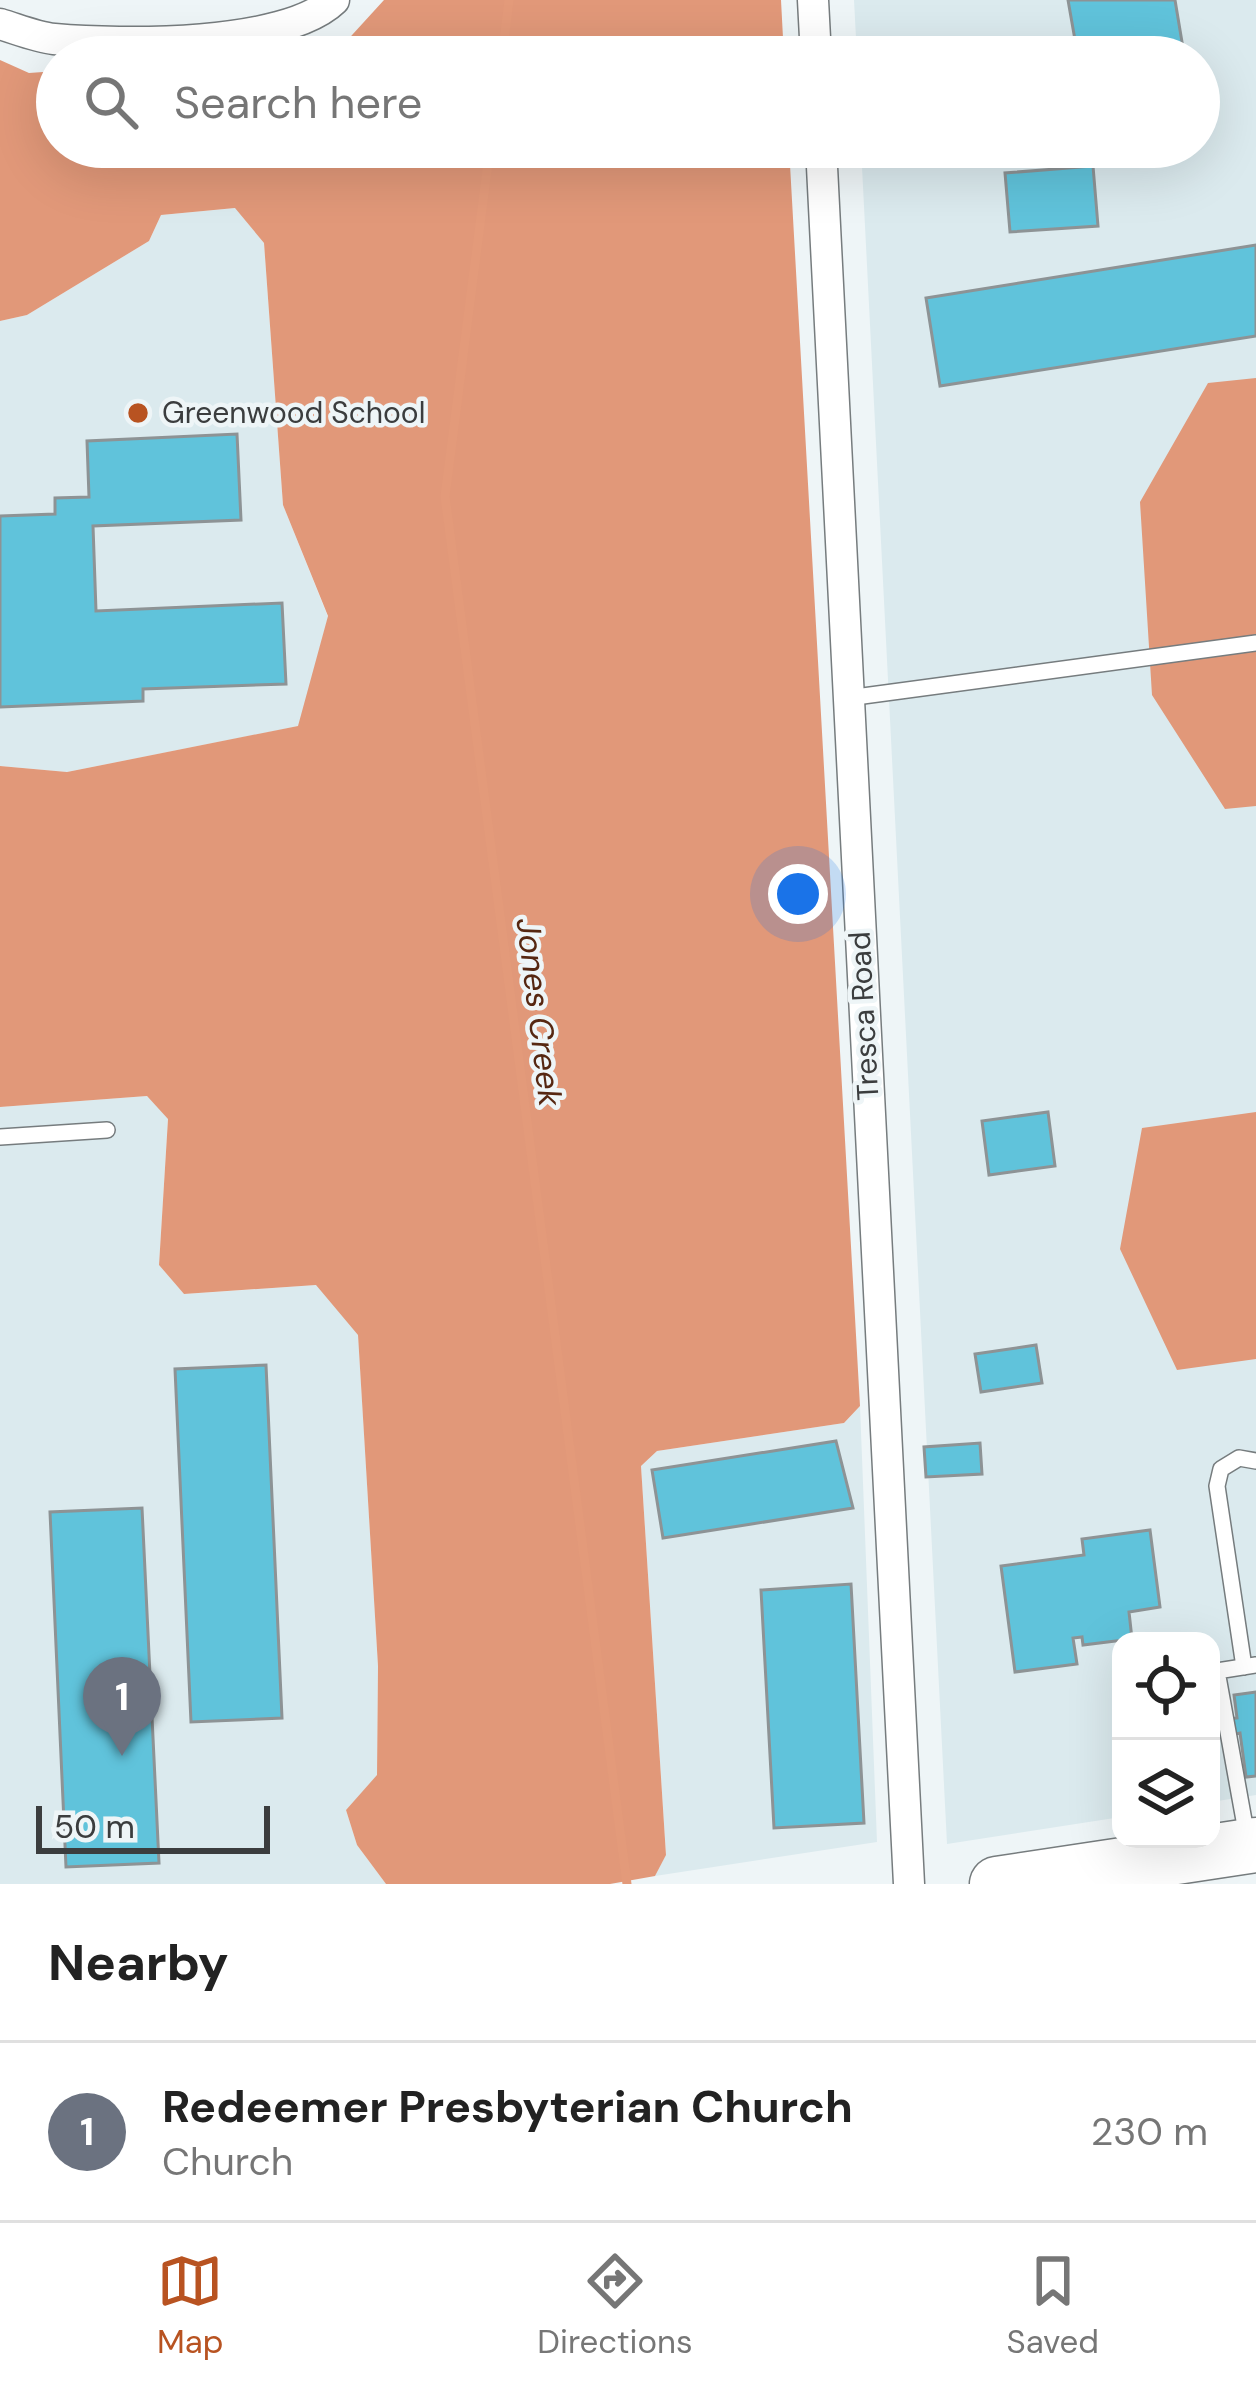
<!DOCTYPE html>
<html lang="en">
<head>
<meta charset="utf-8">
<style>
  body { margin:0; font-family:"DM Sans",sans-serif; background:#f2f2f2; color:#222 }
  .controls { position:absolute; right:36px; bottom:36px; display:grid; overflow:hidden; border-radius:24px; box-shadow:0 12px 48px #0002 }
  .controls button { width:108px; height:108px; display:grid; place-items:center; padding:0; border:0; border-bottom:3px solid #e0e0e0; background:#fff; color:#222; font:60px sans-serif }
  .scale { position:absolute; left:36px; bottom:30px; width:234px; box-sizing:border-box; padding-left:12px; border:6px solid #3b3d3e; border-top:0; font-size:33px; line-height:42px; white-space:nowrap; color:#3b3d3e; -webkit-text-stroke:9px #eef5f7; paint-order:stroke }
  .you { position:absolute; left:798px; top:894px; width:42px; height:42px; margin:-30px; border:9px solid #fff; border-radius:50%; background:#1a73e8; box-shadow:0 0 0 18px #1a73e833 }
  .badge { display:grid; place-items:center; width:78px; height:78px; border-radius:50%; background:#b85321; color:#fff; font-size:39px; font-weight:700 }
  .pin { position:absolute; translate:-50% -99px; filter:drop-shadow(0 3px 6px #0008) }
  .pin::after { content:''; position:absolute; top:63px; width:42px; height:36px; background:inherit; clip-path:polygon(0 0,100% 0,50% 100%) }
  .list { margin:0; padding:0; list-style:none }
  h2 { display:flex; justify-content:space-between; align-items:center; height:156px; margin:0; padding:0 48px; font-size:51px }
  h2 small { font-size:39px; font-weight:400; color:#767676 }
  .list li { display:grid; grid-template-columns:78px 1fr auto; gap:36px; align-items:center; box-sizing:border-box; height:180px; padding:0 48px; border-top:3px solid #e0e0e0 }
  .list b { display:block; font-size:45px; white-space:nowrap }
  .list p { margin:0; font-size:39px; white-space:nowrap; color:#767676 }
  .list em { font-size:39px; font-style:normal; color:#767676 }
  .icon { flex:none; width:66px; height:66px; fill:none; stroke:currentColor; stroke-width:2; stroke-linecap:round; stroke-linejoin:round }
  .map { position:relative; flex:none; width:1256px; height:1884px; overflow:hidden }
  .search { position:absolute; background:#fff; box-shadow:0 12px 48px #0002; left:36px; right:36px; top:36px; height:132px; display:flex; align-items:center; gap:30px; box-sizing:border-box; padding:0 42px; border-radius:66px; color:#767676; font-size:45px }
  .sheet { height:336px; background:#fff }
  nav { display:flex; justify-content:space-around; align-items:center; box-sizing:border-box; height:168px; border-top:3px solid #e0e0e0; background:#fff; font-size:33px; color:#767676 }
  nav a { display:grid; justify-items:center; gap:6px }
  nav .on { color:#b85321 }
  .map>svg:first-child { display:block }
  .built { fill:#dbeaee }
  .forest { fill:#e19879 }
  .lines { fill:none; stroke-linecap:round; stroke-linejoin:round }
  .stream { stroke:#e39a7a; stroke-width:9 }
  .building { fill:#60c3db; stroke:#8d9395; stroke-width:3 }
  .lane-casing { stroke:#767c7e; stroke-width:18 }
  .street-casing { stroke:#767c7e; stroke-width:33 }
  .highway-casing { stroke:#767c7e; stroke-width:57 }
  .lane { stroke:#fff; stroke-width:15 }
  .street { stroke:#fff; stroke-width:30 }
  .highway { stroke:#fff; stroke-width:54 }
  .poi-dot { fill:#b85321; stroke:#eef5f7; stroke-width:4.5 }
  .labels { text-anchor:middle; stroke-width:9; stroke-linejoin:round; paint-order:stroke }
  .poi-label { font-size:30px; fill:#3b3d3e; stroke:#eef5f7; text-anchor:start }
  .street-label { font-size:30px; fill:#3b3d3e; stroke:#eef5f7 }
  .water-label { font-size:33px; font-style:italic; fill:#562711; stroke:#eef5f7 }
</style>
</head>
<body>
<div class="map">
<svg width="1256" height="1884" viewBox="0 0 1256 1884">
  <rect width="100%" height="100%" fill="#eef5f7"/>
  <path class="built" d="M854,0H1256V1795L1211,1802V1641H1121V1817L947,1844L861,147H1199V57H857Z
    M236,208L264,243L283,505L328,617L299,726L67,772L0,766V321L27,315L149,241L161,215Z
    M147,1096L168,1118L159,1265L184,1294L317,1285L358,1334L378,1666L377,1776L346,1810L357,1845L386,1884H0V1107Z
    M860,1406L877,1842L655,1876L666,1854L641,1466L657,1451L844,1423Z"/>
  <path class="forest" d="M384,0H781L784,57H220L342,46Z
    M0,60L29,73L57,71V147H789L860,1406L844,1423L657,1451L641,1466L666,1855L655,1876L610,1884H386L357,1845L346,1810L377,1775L378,1666L358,1335L316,1285L184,1294L159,1265L168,1119L147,1096L0,1107V766L67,772L298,726L328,616L283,505L264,243L235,208L161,215L149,241L27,315L0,321Z
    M1256,378V806L1225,809L1152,695L1140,502L1208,383Z
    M1256,1112V1359L1177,1370L1120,1249L1142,1128Z"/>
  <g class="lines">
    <path class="stream" d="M502,57L509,0
      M490,147L445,496L627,1884"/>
  </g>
  <path class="building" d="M1068,0H1175L1184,54L1078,57Z
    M1093,166L1098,226L1010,232L1005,173Z
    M1256,245V336L940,386L926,298Z
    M237,434L241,520L93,526L96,611L282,603L286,684L143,689V701L0,707V516L55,514V498L89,497L87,441Z
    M1048,1112L1055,1166L989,1175L982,1121Z
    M1036,1345L1042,1383L981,1392L975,1354Z
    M266,1365L282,1718L191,1722L175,1369Z
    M836,1441L853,1508L663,1538L652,1470Z
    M980,1443L982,1474L926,1477L924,1447Z
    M142,1508L159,1863L66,1867L50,1512Z
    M1150,1530L1160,1607L1129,1612L1132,1639L1083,1645L1082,1637L1073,1638L1077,1664L1015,1672L1001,1566L1084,1555L1082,1539Z
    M851,1584L864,1823L774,1828L761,1590Z
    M1256,1692V1776L1246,1777L1240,1733L1231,1735L1228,1719L1237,1718L1234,1695Z"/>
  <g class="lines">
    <defs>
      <path id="lane" d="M848,698L1256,643
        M0,1137L107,1130
        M1244,1667L1217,1486L1221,1469L1239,1458L1256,1461
        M1247,1837L1217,1671L1256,1665"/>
      <path id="street" d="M813,0L816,57
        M0,24C17,29 36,37 54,39C121,45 285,47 334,0
        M821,147L909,1884"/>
      <path id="highway" d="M997,1884L1256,1845"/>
    </defs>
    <use href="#lane" class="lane-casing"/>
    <use href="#street" class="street-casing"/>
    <use href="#highway" class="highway-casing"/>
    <use href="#lane" class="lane"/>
    <use href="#street" class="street"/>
    <use href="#highway" class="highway"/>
  </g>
  <circle class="poi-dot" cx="138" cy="413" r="12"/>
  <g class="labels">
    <g class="poi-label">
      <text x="162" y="423">Greenwood School</text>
    </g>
    <g class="street-label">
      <text transform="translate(864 1016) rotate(-93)" y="10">Tresca Road</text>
    </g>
    <g class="water-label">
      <text transform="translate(540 1012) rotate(83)" y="12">Jones Creek</text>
    </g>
  </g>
</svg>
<div class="controls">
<button><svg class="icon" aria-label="locate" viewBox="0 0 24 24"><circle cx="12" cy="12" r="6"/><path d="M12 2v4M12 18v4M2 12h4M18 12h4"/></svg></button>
<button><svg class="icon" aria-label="layers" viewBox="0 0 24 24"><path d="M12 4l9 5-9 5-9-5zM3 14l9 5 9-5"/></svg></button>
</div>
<div class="scale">50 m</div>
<div class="you"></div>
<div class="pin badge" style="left:122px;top:1756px;background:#6b7280">1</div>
<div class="search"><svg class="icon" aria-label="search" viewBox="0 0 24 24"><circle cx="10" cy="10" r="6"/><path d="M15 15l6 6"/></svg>Search here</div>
</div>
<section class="sheet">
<h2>Nearby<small></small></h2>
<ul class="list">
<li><span class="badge" style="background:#6b7280">1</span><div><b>Redeemer Presbyterian Church</b><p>Church</p></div><em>230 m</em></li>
</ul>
</section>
<nav>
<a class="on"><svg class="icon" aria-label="map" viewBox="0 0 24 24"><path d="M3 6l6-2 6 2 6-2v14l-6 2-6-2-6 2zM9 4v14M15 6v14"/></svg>Map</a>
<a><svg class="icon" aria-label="directions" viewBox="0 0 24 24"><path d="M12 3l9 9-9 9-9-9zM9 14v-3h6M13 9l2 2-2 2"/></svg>Directions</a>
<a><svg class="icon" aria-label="saved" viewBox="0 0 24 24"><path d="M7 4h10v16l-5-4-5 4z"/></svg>Saved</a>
</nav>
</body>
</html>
